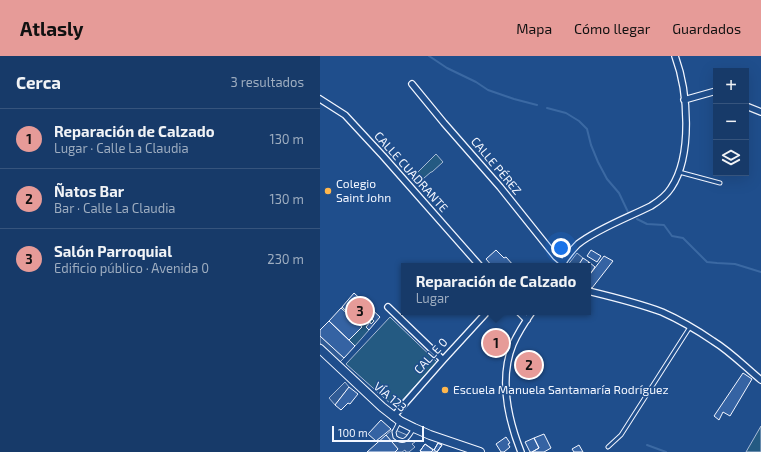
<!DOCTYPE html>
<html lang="es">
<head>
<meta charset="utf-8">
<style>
  body { margin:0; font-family:"Exo 2",sans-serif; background:#244571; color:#f1f3f6 }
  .controls { position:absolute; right:12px; top:12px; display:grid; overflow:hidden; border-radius:0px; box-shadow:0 4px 16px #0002 }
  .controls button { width:36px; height:36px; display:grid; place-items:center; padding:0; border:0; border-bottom:1px solid #36547d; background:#173a69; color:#f1f3f6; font:20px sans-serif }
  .scale { position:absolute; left:12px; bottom:10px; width:92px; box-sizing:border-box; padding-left:4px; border:2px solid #f2f6ff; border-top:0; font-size:11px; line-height:14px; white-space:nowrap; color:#f2f6ff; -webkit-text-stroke:3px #1f4e8c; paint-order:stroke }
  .you { position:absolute; left:241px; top:192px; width:14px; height:14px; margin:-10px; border:3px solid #fff; border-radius:50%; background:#1a73e8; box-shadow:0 0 0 6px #1a73e833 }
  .badge { display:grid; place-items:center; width:26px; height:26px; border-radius:50%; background:#e69b98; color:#111; font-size:13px; font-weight:700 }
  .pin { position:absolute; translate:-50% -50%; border:2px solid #fff; box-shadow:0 1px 4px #0006 }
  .popup { position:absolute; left:81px; top:207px; width:190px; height:52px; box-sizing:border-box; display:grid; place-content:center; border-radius:0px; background:#173a69; filter:drop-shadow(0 1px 3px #0005); font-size:13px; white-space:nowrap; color:#9eadc0 }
  .popup b { font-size:15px; color:#f1f3f6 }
  .popup::after { content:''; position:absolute; left:50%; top:100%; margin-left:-8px; border:8px solid transparent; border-top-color:#173a69 }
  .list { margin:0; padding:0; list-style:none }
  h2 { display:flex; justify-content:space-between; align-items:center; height:52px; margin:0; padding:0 16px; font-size:17px }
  h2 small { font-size:13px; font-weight:400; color:#9eadc0 }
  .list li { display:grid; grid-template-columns:26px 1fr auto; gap:12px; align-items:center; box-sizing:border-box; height:60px; padding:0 16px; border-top:1px solid #36547d }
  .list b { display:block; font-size:15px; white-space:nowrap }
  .list p { margin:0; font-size:13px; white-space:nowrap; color:#9eadc0 }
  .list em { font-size:13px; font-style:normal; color:#9eadc0 }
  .icon { flex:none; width:22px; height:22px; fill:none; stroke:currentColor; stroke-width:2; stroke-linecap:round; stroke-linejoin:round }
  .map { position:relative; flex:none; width:441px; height:396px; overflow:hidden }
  header { display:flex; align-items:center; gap:24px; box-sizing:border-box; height:56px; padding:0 20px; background:#e69b98; color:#111 }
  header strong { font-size:19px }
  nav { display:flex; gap:22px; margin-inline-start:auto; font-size:14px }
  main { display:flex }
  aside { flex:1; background:#173a69 }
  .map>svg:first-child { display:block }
  .green { fill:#245a82; stroke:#a8bbd7 }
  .parking { fill:#305b95; stroke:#a8bbd7 }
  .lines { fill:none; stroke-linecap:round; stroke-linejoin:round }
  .stream { stroke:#3b69a3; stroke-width:2 }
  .building { fill:#3563a3; stroke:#f2f6ff }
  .service-casing { stroke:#f2f6ff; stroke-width:5 }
  .minor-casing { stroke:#f2f6ff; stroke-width:8 }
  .secondary-casing { stroke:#f2f6ff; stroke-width:10 }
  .service { stroke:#1f4e8c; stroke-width:3 }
  .minor { stroke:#1f4e8c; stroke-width:5.5 }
  .secondary { stroke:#1f4e8c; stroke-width:8 }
  .poi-dot { fill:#ffb74d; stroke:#1f4e8c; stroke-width:1.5 }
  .labels { text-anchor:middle; stroke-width:3; stroke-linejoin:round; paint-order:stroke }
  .street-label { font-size:12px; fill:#f2f6ff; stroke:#1f4e8c }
  .poi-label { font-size:12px; fill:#f2f6ff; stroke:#1f4e8c; text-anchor:start }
</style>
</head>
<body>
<header>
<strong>Atlasly</strong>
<nav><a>Mapa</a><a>Cómo llegar</a><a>Guardados</a></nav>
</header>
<main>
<aside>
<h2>Cerca<small>3 resultados</small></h2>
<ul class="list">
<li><span class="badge">1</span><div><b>Reparación de Calzado</b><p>Lugar · Calle La Claudia</p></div><em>130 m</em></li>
<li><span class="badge">2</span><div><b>Ñatos Bar</b><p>Bar · Calle La Claudia</p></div><em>130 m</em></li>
<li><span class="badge">3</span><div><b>Salón Parroquial</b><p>Edificio público · Avenida 0</p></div><em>230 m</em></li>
</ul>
</aside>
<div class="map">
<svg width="441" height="396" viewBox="0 0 441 396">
  <rect width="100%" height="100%" fill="#1f4e8c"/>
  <path class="green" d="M116,98L123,106L112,116H111L97,128L92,122Z
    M22,251L34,262L37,260L44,266L49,260L54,265L51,268L50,267L46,271L49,274L35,290L29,284L41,271L21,252Z
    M70,261L117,306L76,351L71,348L26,308Z
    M441,370V396H426Z"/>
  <path class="parking" d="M257,197L263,202L258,210H247Z
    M0,280L24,302L20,306L0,287Z
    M25,326L29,331L15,349L9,342Z
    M73,373L87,379L86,383L95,386L92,388L95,391L89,396H86L85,394L82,396H75L78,393L66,379Z"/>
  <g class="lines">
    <path class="stream" d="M109,0L127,12L156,26L168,34L194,43L217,49
      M227,52L246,57L259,65L267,73L271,89L278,106L287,123L299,137L308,156
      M317,163L327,168L344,169L352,180L363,182L387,206L397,207L415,208L441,216
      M327,389L346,396"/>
  </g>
  <path class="building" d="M176,194L184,202L186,201L194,210H179L177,208L175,210H172L166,203Z
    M271,194L281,200L277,206L267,200Z
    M284,200L293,205L272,232H268V221Z
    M263,202L269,206L266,210H258Z
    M269,206L275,211L268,221V210H266Z
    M34,237L60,261L49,274L46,271L50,266L51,268L54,265L49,260L44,266L37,260L34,262L22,251Z
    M21,252L42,271L29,284L9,265Z
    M9,265L35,290L24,302L0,280V274Z
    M174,280L183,288L180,295L170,286Z
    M202,300L220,306L216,318L198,313Z
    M423,317L432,323L410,360L403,356L399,364L394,360Z
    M29,331L38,338L30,348L28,347L21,354L15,349Z
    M61,364L71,373L56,385L48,378Z
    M224,378L231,392L224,396H212L219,392L214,382Z
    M66,379L78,393L75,396H47Z
    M186,381L190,387L188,388L190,391L184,396H181L176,388Z
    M214,382L219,392L212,396H210L205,386Z
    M118,387L122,389L117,396H102L100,395L105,388L114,394Z
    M118,387L122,389L117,396L114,394Z
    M105,388L113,394L111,396H102L100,395Z
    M259,389L263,396H254L252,393Z"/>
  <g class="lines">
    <defs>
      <path id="service" d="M359,116L400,127
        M79,366L74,376L75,381C85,390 89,380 94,372
        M288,391L301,379L370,271"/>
      <path id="minor" d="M92,28L124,67L180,131L236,201L243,207
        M0,43L25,59L63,100L160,210
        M364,44L396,35
        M426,50L441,56
        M241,210C245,203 252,194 258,188C277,173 309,161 331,150C339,145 346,140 351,132C373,99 368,35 355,0
        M268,235C293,241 318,247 342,256C360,264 377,274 393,285C411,296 425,311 441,324
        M68,251L123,304
        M199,256L207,264
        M73,361L123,304L167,256
        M201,396C188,363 179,322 193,288C198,277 205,266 212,256"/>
      <path id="secondary" d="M0,293L62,351L80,365L94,372L110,379L160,396"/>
    </defs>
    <use href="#service" class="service-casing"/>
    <use href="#minor" class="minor-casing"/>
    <use href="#secondary" class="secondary-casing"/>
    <use href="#service" class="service"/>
    <use href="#minor" class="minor"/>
    <use href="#secondary" class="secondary"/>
  </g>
  <g class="poi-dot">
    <circle cx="8" cy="135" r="4"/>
    <circle cx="125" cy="334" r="4"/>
  </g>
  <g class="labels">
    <g class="street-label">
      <text transform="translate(176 110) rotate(50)" y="4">CALLE PÉREZ</text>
      <text transform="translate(91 116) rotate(48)" y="4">CALLE CUADRANTE</text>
      <text transform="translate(111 300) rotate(-48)" y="4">CALLE 0</text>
      <text transform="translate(70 341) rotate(40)" y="4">VÍA 123</text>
    </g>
    <g class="poi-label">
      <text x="16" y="132">Colegio<tspan x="16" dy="14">Saint John</tspan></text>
      <text x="133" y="338">Escuela Manuela Santamaría Rodríguez</text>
    </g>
  </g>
</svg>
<div class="controls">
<button>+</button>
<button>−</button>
<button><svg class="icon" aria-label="layers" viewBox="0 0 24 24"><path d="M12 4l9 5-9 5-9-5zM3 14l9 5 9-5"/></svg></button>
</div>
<div class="scale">100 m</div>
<div class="you"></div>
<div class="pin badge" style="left:176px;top:287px">1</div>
<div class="popup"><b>Reparación de Calzado</b>Lugar</div>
<div class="pin badge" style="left:209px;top:309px">2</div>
<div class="pin badge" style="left:40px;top:255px">3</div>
</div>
</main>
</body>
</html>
